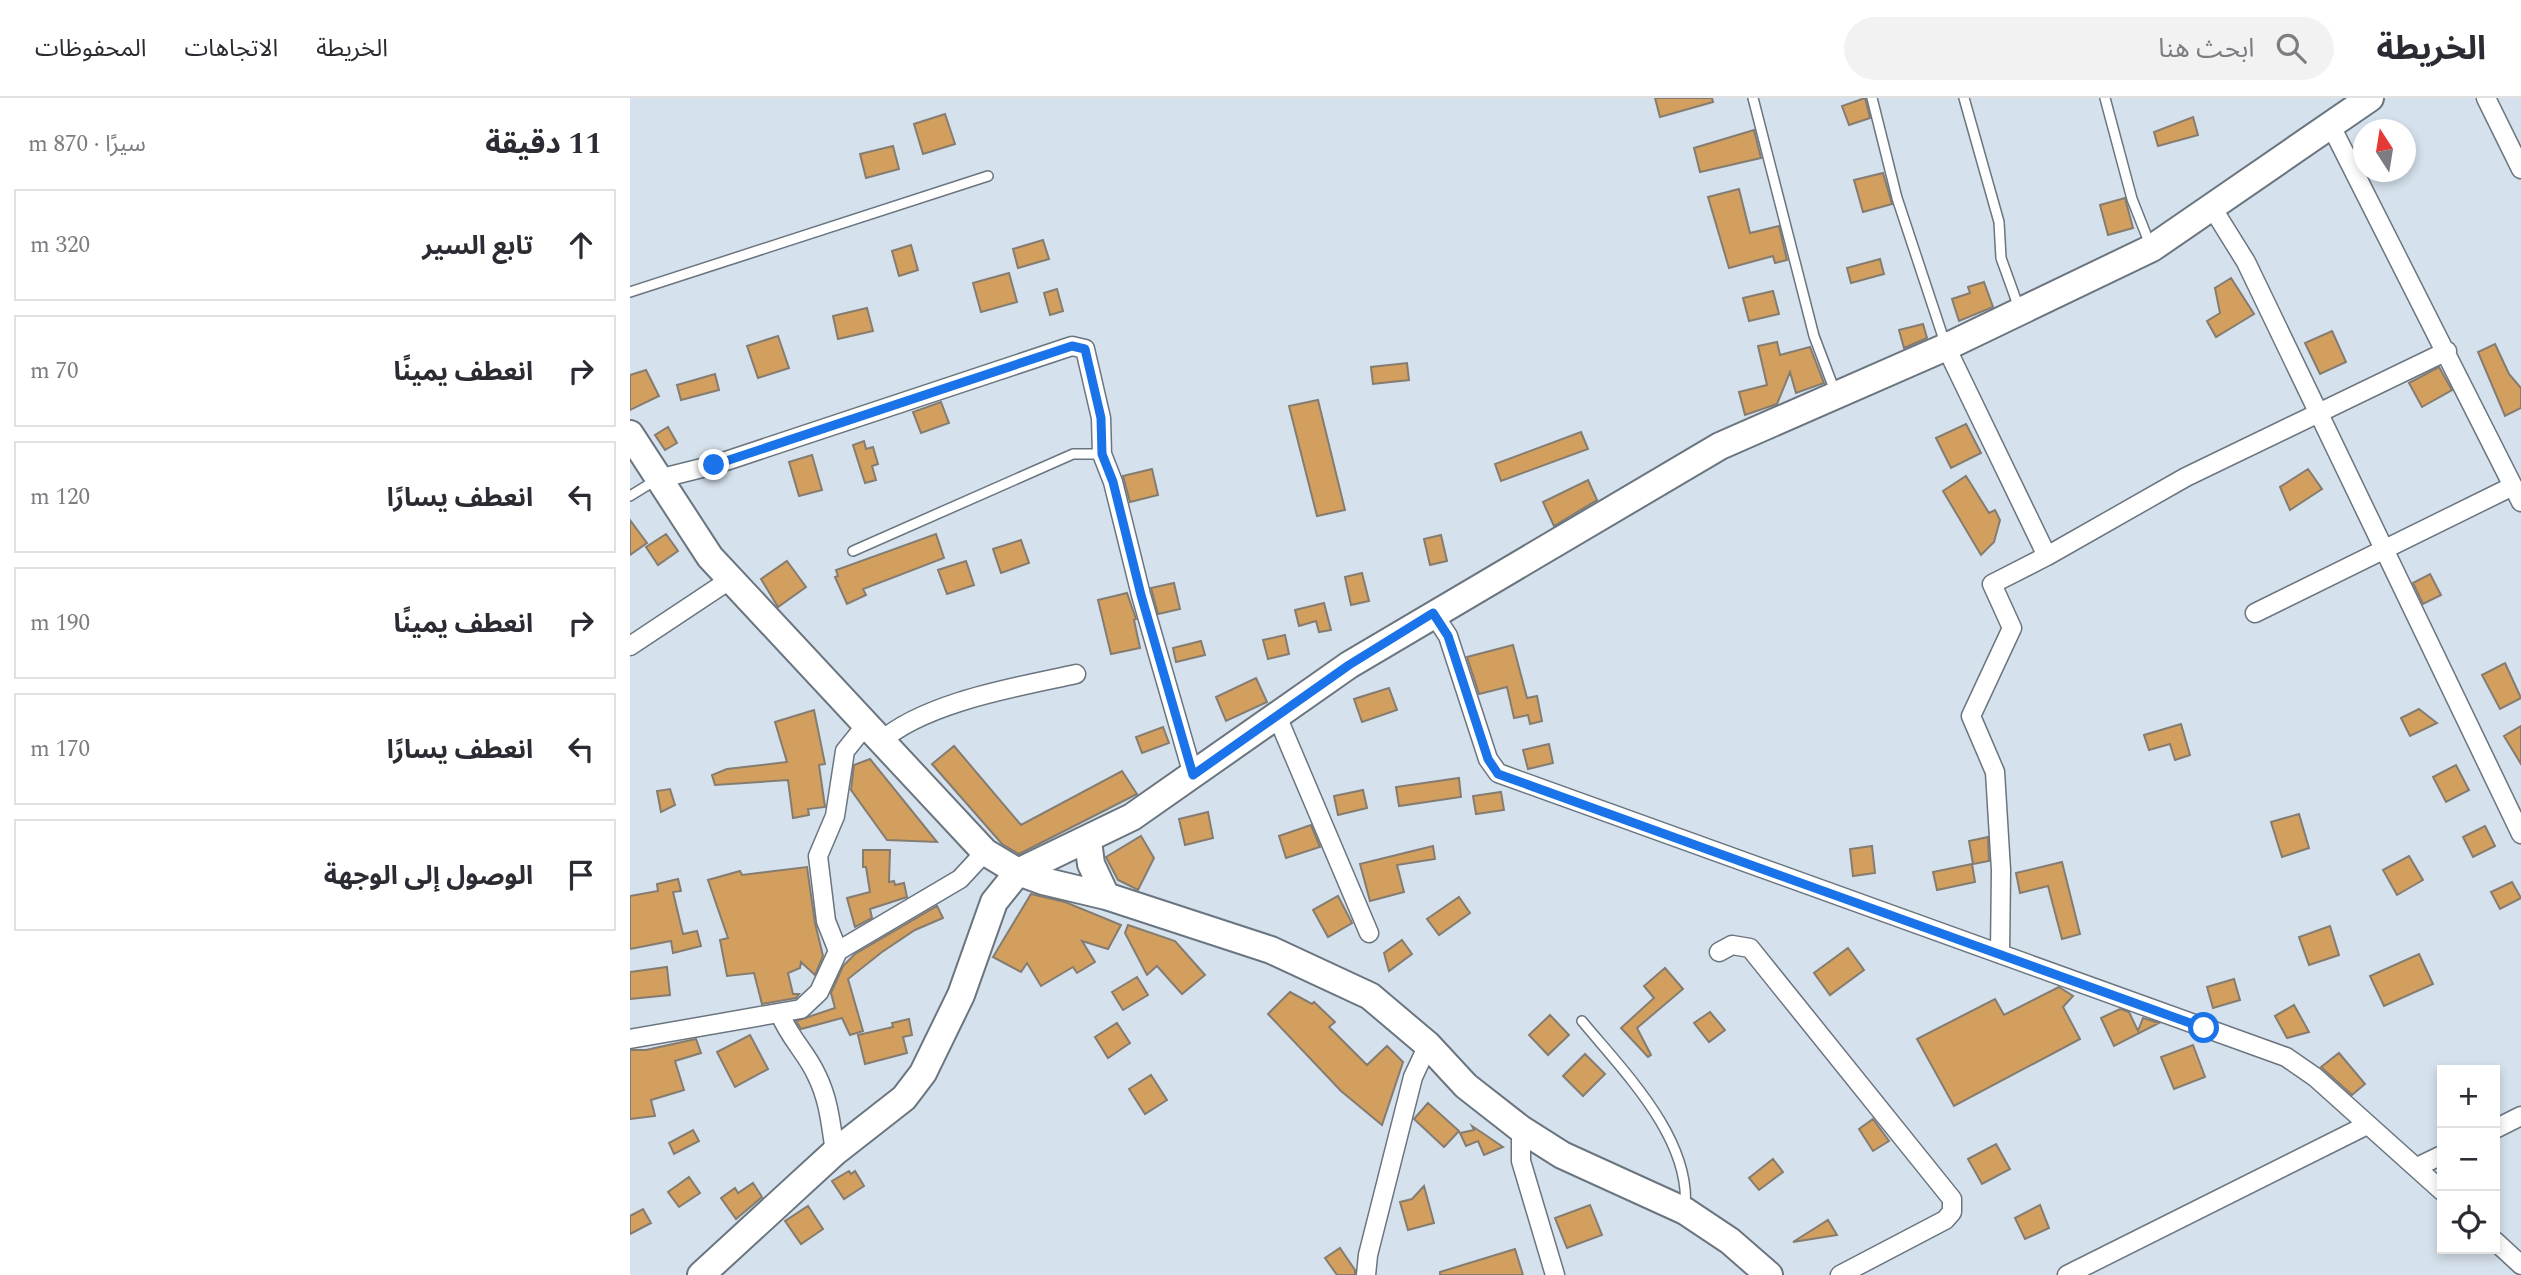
<!DOCTYPE html>
<html lang="ar">
<head>
<meta charset="utf-8">
<style>
  body { margin:0; font-family:Spectral,"Noto Sans Arabic",serif; background:#f2f2f3; color:#2b2b33; direction:rtl }
  .controls { position:absolute; right:21px; bottom:21px; display:grid; overflow:hidden; border-radius:0px; box-shadow:0 4px 10px #0003 }
  .controls button { width:63px; height:63px; display:grid; place-items:center; padding:0; border:0; border-bottom:2px solid #e1e1e2; background:#fff; color:#2b2b33; font:35px sans-serif }
  .compass { position:absolute; left:1723px; top:21px; width:63px; height:63px; border-radius:50%; background:#fff; box-shadow:0 4px 10px #0003; rotate:348deg }
  .stop { position:absolute; width:21px; height:21px; margin:-16px; border:5px solid #1a73e8; border-radius:50%; background:#fff }
  .stop.end { background:#1a73e8; border-color:#fff; box-shadow:0 2px 7px #0008 }
  .list { margin:0; padding:0; list-style:none }
  h2 { display:flex; justify-content:space-between; align-items:center; height:91px; margin:0; padding:0 28px; font-size:30px }
  h2 small { font-size:23px; font-weight:400; color:#7c7c81 }
  .list li { display:grid; grid-template-columns:46px 1fr auto; gap:21px; align-items:center; box-sizing:border-box; height:112px; margin:0 14px 14px; padding:0 14px; border:2px solid #e1e1e2; border-radius:0px }
  .list b { display:block; font-size:26px; white-space:nowrap }
  .list em { font-size:23px; font-style:normal; color:#7c7c81 }
  .icon { flex:none; width:38px; height:38px; fill:none; stroke:currentColor; stroke-width:2; stroke-linecap:round; stroke-linejoin:round }
  .map { position:relative; flex:none; width:1891px; height:1177px; overflow:hidden; direction:ltr }
  header { display:flex; align-items:center; gap:42px; box-sizing:border-box; height:98px; padding:0 35px; background:#fff; border-bottom:2px solid #e1e1e2 }
  header strong { font-size:33px }
  nav { display:flex; gap:38px; margin-inline-start:auto; font-size:24px }
  .search { width:490px; height:63px; background:#f2f2f3; display:flex; align-items:center; gap:18px; box-sizing:border-box; padding:0 24px; border-radius:38px; color:#7c7c81; font-size:26px }
  main { display:flex }
  aside { flex:1; background:#fff }
  .map>svg:first-child { display:block }
  .building { fill:#d29f5e; stroke:#857c71; stroke-width:2 }
  .lines { fill:none; stroke-linecap:round; stroke-linejoin:round }
  .lane-casing { stroke:#6a757f; stroke-width:12 }
  .street-casing { stroke:#6a757f; stroke-width:21 }
  .secondary-casing { stroke:#6a757f; stroke-width:30 }
  .lane { stroke:#fff; stroke-width:9 }
  .street { stroke:#fff; stroke-width:18 }
  .secondary { stroke:#fff; stroke-width:26 }
  .route { stroke:#1a73e8; stroke-width:9 }
</style>
</head>
<body>
<header>
<strong>الخريطة</strong>
<div class="search"><svg class="icon" aria-label="search" viewBox="0 0 24 24"><circle cx="10" cy="10" r="6"/><path d="M15 15l6 6"/></svg>ابحث هنا</div>
<nav><a>الخريطة</a><a>الاتجاهات</a><a>المحفوظات</a></nav>
</header>
<main>
<div class="map">
<svg width="1891" height="1177" viewBox="0 0 1891 1177">
  <rect width="100%" height="100%" fill="#d5e1ec"/>
  <path class="building" d="M1025,0H1082L1083,4L1030,19Z
    M1235,0L1240,20L1219,27L1212,8Z
    M315,16L325,46L293,56L284,26Z
    M1563,19L1568,37L1528,48L1524,34Z
    M1124,32L1131,60L1070,74L1064,50Z
    M263,48L269,71L236,80L230,56Z
    M1253,75L1262,106L1233,114L1224,82Z
    M1109,91L1120,135L1149,128L1157,162L1145,165L1143,158L1099,170L1078,99Z
    M1495,100L1503,130L1478,137L1470,107Z
    M413,142L419,161L388,170L383,151Z
    M281,147L288,172L269,178L262,153Z
    M1250,161L1254,176L1221,185L1217,170Z
    M379,175L387,204L351,214L343,185Z
    M1601,180L1624,216L1586,239L1577,223L1590,215L1585,190Z
    M1354,184L1363,209L1329,223L1322,201L1340,195L1338,189Z
    M427,191L433,213L420,217L414,195Z
    M1143,193L1149,216L1119,223L1113,200Z
    M237,210L243,233L208,241L203,218Z
    M1293,226L1297,240L1274,250L1269,232Z
    M1702,233L1716,264L1690,276L1675,245Z
    M148,238L159,270L128,280L117,248Z
    M1147,244L1150,257L1180,249L1194,285L1166,295L1160,274L1147,306L1115,317L1109,294L1137,287L1128,248Z
    M1865,246L1879,276L1891,290V310L1875,318L1848,254Z
    M777,265L779,282L743,286L741,269Z
    M1809,269L1822,292L1792,309L1779,285Z
    M16,272L29,298L0,312V277Z
    M85,276L89,292L51,302L47,287Z
    M688,302L715,412L687,418L659,308Z
    M311,304L319,325L291,335L283,314Z
    M1336,326L1351,355L1321,370L1306,340Z
    M38,329L47,345L35,352L25,337Z
    M951,334L958,351L871,383L865,366Z
    M234,343L236,351L243,349L248,366L242,368L246,382L235,385L223,347Z
    M182,357L192,392L169,398L159,364Z
    M522,371L528,397L500,404L493,378Z
    M1678,371L1692,391L1660,412L1650,389Z
    M1336,378L1359,415L1365,412L1370,422L1364,444L1351,457L1313,393Z
    M958,382L967,402L924,428L913,404Z
    M0,422L17,445L0,457Z
    M36,436L48,453L28,467L16,449Z
    M306,436L314,460L233,491L236,497L217,506L205,479L208,478L206,472Z
    M811,437L817,463L800,467L794,441Z
    M391,442L399,465L371,475L363,451Z
    M157,463L176,489L148,509L131,481Z
    M336,463L344,487L317,496L308,472Z
    M732,475L739,503L721,507L715,479Z
    M1800,476L1811,497L1793,506L1783,485Z
    M544,485L550,511L528,516L521,490Z
    M497,495L506,521L504,522L510,550L481,556L468,502Z
    M694,505L701,532L689,534L686,523L669,528L665,512Z
    M655,537L659,556L638,561L633,542Z
    M571,543L575,557L546,564L543,550Z
    M883,547L897,600L907,598L912,623L900,626L898,617L884,620L877,589L849,596L837,559Z
    M1875,565L1891,600L1870,611L1852,577Z
    M626,580L637,604L596,623L586,599Z
    M759,590L767,612L732,624L724,601Z
    M1789,611L1807,625L1780,638L1771,620Z
    M184,612L195,666L189,667L195,709L178,711L179,717L163,720L158,682L85,687L82,677L97,671L157,664L145,624Z
    M1551,626L1560,657L1545,662L1540,646L1519,652L1514,637Z
    M1891,628V666L1874,638Z
    M533,629L539,645L512,655L506,639Z
    M919,646L923,665L898,671L893,652Z
    M324,648L391,727L492,673L507,696L389,756L372,746L302,666Z
    M240,661L307,744L257,742L221,692L224,667Z
    M1826,667L1839,692L1816,704L1803,679Z
    M829,680L831,699L769,708L766,689Z
    M40,691L45,707L31,714L27,693Z
    M733,692L737,710L708,717L704,698Z
    M871,694L874,712L846,716L843,698Z
    M578,714L583,740L555,747L549,721Z
    M1669,716L1679,750L1652,759L1641,724Z
    M681,727L690,749L656,760L649,738Z
    M1855,728L1865,748L1843,759L1833,739Z
    M511,738L524,760L508,792L488,782L476,759Z
    M1358,739L1359,763L1343,766L1339,743Z
    M803,748L805,761L767,767L774,794L740,803L730,766Z
    M1242,748L1245,775L1223,778L1220,751Z
    M233,752H260L259,784L264,783L265,787L274,785L277,799L240,811L242,820L225,829L217,800L240,794L236,769H233Z
    M1779,758L1793,782L1767,797L1753,772Z
    M1432,764L1450,836L1432,841L1418,788L1390,795L1386,775Z
    M1342,766L1345,784L1307,792L1303,774Z
    M177,769L185,825L193,858L185,877L171,864L170,870L158,875L163,896H169L166,900L132,906L124,875L97,878L90,842L98,840L78,782L110,773L112,777Z
    M48,781L51,793L43,794L53,836L67,833L71,848L43,855L41,843L0,851V798L28,793L27,786Z
    M1882,784L1891,800L1870,811L1861,794Z
    M401,796L435,804L491,827L478,851L452,843L465,864L447,875L443,869L411,888L397,865L391,874L363,859Z
    M708,798L722,825L698,839L683,812Z
    M829,799L840,815L809,837L797,821Z
    M307,808L313,820L285,832L252,854L218,881L233,933L220,937L212,920L171,931L166,923L205,910L201,895L213,868L225,856Z
    M498,827L545,843L575,877L552,896L527,868L517,877L495,835Z
    M1700,828L1709,857L1679,867L1669,839Z
    M772,842L782,856L759,873L754,855Z
    M1218,850L1234,872L1200,897L1184,875Z
    M1789,856L1803,886L1754,908L1740,878Z
    M37,869L40,897L0,901V874Z
    M1035,870L1053,891L1007,930L1021,957L1018,959L991,930L1024,900L1014,888Z
    M507,879L518,897L493,912L482,894Z
    M1604,881L1610,902L1583,910L1577,889Z
    M1429,889L1443,898L1433,909L1450,941L1324,1008L1287,941L1365,901L1374,917Z
    M660,894L682,906L684,904L705,924L699,929L737,967L757,948L773,964L752,1027L711,993L638,916Z
    M1664,907L1679,934L1657,940L1645,918Z
    M1490,911L1499,914L1508,933L1513,920L1529,925L1484,948L1471,920Z
    M1080,914L1095,932L1079,944L1064,925Z
    M920,917L939,937L918,957L899,937Z
    M279,921L282,937L273,939L277,955L235,966L228,937L263,929L262,925Z
    M487,925L500,945L478,960L465,939Z
    M120,937L138,971L105,989L87,954Z
    M66,941L71,955L45,963L54,992L21,1002L25,1018L0,1021V952H16Z
    M1563,947L1575,979L1544,991L1531,959Z
    M1709,955L1735,986L1722,997L1691,969Z
    M955,956L975,976L953,998L933,978Z
    M521,977L537,1002L515,1016L499,991Z
    M798,1005L829,1033L814,1049L784,1021Z
    M1243,1021L1259,1043L1243,1053L1229,1031Z
    M842,1028L851,1034L873,1049L854,1057L848,1043L836,1048L830,1035L844,1032Z
    M63,1032L69,1043L44,1056L39,1045Z
    M1366,1046L1380,1071L1352,1086L1338,1061Z
    M1143,1061L1153,1074L1129,1092L1119,1080Z
    M219,1073L221,1076L225,1073L234,1088L214,1101L202,1083Z
    M59,1079L70,1095L49,1109L38,1094Z
    M123,1085L132,1099L106,1121L91,1100L105,1090L108,1095Z
    M794,1088L804,1125L778,1132L770,1104L782,1101Z
    M960,1107L972,1137L937,1150L925,1120Z
    M1410,1107L1419,1130L1395,1141L1385,1120Z
    M178,1108L193,1131L171,1146L155,1123Z
    M13,1111L21,1125L0,1136V1118Z
    M1198,1122L1207,1137L1163,1144Z
    M710,1150L725,1172V1177H707L695,1160Z
    M885,1151L893,1177H810V1174Z"/>
  <g class="lines">
    <defs>
      <path id="lane" d="M1123,0L1184,238L1206,296
        M1242,0L1267,100L1316,248
        M1334,0L1369,124L1371,160L1389,210
        M1475,0L1502,101L1521,149
        M0,194L358,78
        M0,398L26,382
        M223,453L443,356H472
        M952,923C994,974 1062,1041 1055,1111"/>
      <path id="street" d="M1856,0L1891,71
        M1700,26L1891,404
        M1583,111L1616,164L1891,736
        M1316,249L1417,458L1556,379L1817,253
        M28,381L84,367L442,248L455,251L471,320L472,356L483,384L511,497L563,677
        M803,515L818,538L858,661L868,675L1656,959L1685,979L1812,1093
        M1625,515L1883,388
        M0,548L101,481
        M647,618L739,835
        M250,644C295,604 387,589 446,576
        M208,853L196,823L188,758L205,718L215,653L235,628
        M1089,854L1102,847L1120,850L1322,1101V1114L1315,1122L1210,1177
        M1370,856L1371,772L1365,674L1341,618L1382,530L1362,486L1417,458
        M150,916C160,941 177,955 187,978C199,1002 201,1028 205,1054
        M0,941L171,911L189,894L208,853L330,781L355,754
        M891,1031V1063L925,1177
        M1865,1031L1891,1018
        M1787,1069L1812,1057
        M1865,1143L1891,1167
        M736,1177L738,1157L783,979L798,947
        M1437,1177L1737,1027"/>
      <path id="secondary" d="M0,336L80,459L355,754L388,774L413,783L476,798L641,852L740,898L798,947L836,988L891,1031L932,1057L1055,1113L1100,1143L1139,1177
        M458,743L461,766L476,798
        M71,1177L205,1054L274,1000L293,975L331,897L364,804L388,774L502,719L719,567L1090,348L1316,249L1522,150L1740,0"/>
    </defs>
    <use href="#lane" class="lane-casing"/>
    <use href="#street" class="street-casing"/>
    <use href="#secondary" class="secondary-casing"/>
    <use href="#lane" class="lane"/>
    <use href="#street" class="street"/>
    <use href="#secondary" class="secondary"/>
  </g>
  <g class="lines">
    <path class="route" d="M84,367L442,248L455,251L471,320L472,356L483,384L511,497L563,677L719,567L803,515L818,538L858,661L868,676L1574,930"/>
  </g>
</svg>
<div class="controls">
<button>+</button>
<button>−</button>
<button><svg class="icon" aria-label="locate" viewBox="0 0 24 24"><circle cx="12" cy="12" r="6"/><path d="M12 2v4M12 18v4M2 12h4M18 12h4"/></svg></button>
</div>
<svg class="compass" viewBox="-18 -18 36 36"><path d="M0-13l5 13h-10z" fill="#e53935"/><path d="M0 13l5-13h-10z" fill="#7c7c81"/></svg>
<div class="stop" style="left:1574px;top:930px"></div>
<div class="stop end" style="left:84px;top:367px"></div>
</div>
<aside>
<h2>11 دقيقة<small>سيرًا · 870 m</small></h2>
<ul class="list">
<li><svg class="icon" aria-label="ahead" viewBox="0 0 24 24"><path d="M12 20V5M6 11l6-6 6 6"/></svg><div><b>تابع السير</b></div><em>320 m</em></li>
<li><svg class="icon" aria-label="right" viewBox="0 0 24 24"><path d="M7 20v-9h11M14 6l5 5-5 5"/></svg><div><b>انعطف يمينًا</b></div><em>70 m</em></li>
<li><svg class="icon" aria-label="left" viewBox="0 0 24 24"><path d="M17 20v-9H6M10 6l-5 5 5 5"/></svg><div><b>انعطف يسارًا</b></div><em>120 m</em></li>
<li><svg class="icon" aria-label="right" viewBox="0 0 24 24"><path d="M7 20v-9h11M14 6l5 5-5 5"/></svg><div><b>انعطف يمينًا</b></div><em>190 m</em></li>
<li><svg class="icon" aria-label="left" viewBox="0 0 24 24"><path d="M17 20v-9H6M10 6l-5 5 5 5"/></svg><div><b>انعطف يسارًا</b></div><em>170 m</em></li>
<li><svg class="icon" aria-label="arrive" viewBox="0 0 24 24"><path d="M6 21V4h12l-3 4 3 4H6"/></svg><div><b>الوصول إلى الوجهة</b></div></li>
</ul>
</aside>
</main>
</body>
</html>
